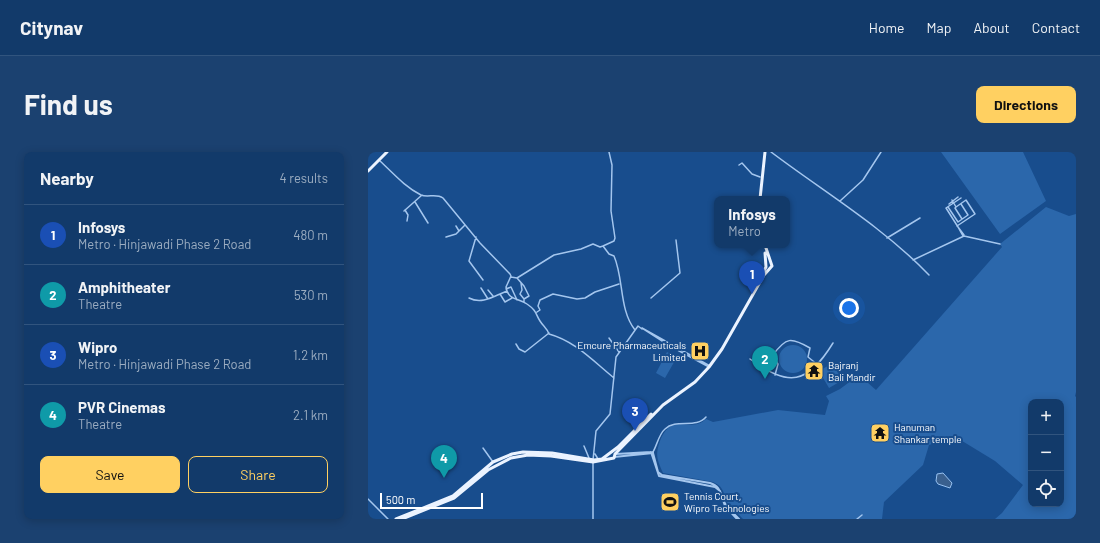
<!DOCTYPE html>
<html lang="en">
<head>
<meta charset="utf-8">
<style>
  body { margin:0; font-family:Barlow,sans-serif; background:#1b4170; color:#f1f3f6 }
  .controls { position:absolute; right:12px; bottom:12px; display:grid; overflow:hidden; border-radius:8px; box-shadow:0 2px 10px #0003 }
  .controls button { width:36px; height:36px; display:grid; place-items:center; padding:0; border:0; border-bottom:1px solid #31547e; background:#123a6a; color:#f1f3f6; font:20px sans-serif }
  .scale { position:absolute; left:12px; bottom:10px; width:103px; box-sizing:border-box; padding-left:4px; border:2px solid #fff; border-top:0; font-size:11px; line-height:14px; white-space:nowrap; color:#fff; -webkit-text-stroke:3px #184d8d; paint-order:stroke }
  .you { position:absolute; left:481px; top:156px; width:14px; height:14px; margin:-10px; border:3px solid #fff; border-radius:50%; background:#1a73e8; box-shadow:0 0 0 6px #1a73e833 }
  .badge { display:grid; place-items:center; width:26px; height:26px; border-radius:50%; background:#ffd061; color:#fff; font-size:13px; font-weight:700 }
  .pin { position:absolute; translate:-50% -33px; filter:drop-shadow(0 1px 2px #0008) }
  .pin::after { content:''; position:absolute; top:21px; width:14px; height:12px; background:inherit; clip-path:polygon(0 0,100% 0,50% 100%) }
  .popup { position:absolute; left:346px; top:44px; width:76px; height:52px; box-sizing:border-box; display:grid; place-content:center; border-radius:8px; background:#123a6a; filter:drop-shadow(0 1px 3px #0005); font-size:13px; white-space:nowrap; color:#9cadc1 }
  .popup b { font-size:15px; color:#f1f3f6 }
  .popup::after { content:''; position:absolute; left:50%; top:100%; margin-left:-8px; border:8px solid transparent; border-top-color:#123a6a }
  .list { margin:0; padding:0; list-style:none }
  h2 { display:flex; justify-content:space-between; align-items:center; height:52px; margin:0; padding:0 16px; font-size:17px }
  h2 small { font-size:13px; font-weight:400; color:#9cadc1 }
  .list li { display:grid; grid-template-columns:26px 1fr auto; gap:12px; align-items:center; box-sizing:border-box; height:60px; padding:0 16px; border-top:1px solid #31547e }
  .list b { display:block; font-size:15px; white-space:nowrap }
  .list p { margin:0; font-size:13px; white-space:nowrap; color:#9cadc1 }
  .list em { font-size:13px; font-style:normal; color:#9cadc1 }
  .actions { display:flex; gap:8px; padding:12px 16px }
  .actions a { flex:1; padding:9px 0; border:1px solid #ffd061; border-radius:8px; text-align:center; font-size:14px; color:#ffd061 }
  .actions .main { background:#ffd061; color:#111 }
  .icon { flex:none; width:22px; height:22px; fill:none; stroke:currentColor; stroke-width:2; stroke-linecap:round; stroke-linejoin:round }
  .map { position:relative; flex:none; width:708px; height:367px; overflow:hidden; border-radius:8px }
  header { display:flex; align-items:center; gap:24px; box-sizing:border-box; height:56px; padding:0 20px; background:#123a6a; border-bottom:1px solid #31547e }
  header strong { font-size:19px }
  nav { display:flex; gap:22px; margin-inline-start:auto; font-size:14px }
  .intro { display:flex; align-items:center; justify-content:space-between; box-sizing:border-box; height:96px; padding:0 24px }
  h1 { margin:0; font-size:28px }
  .button { padding:10px 18px; border-radius:8px; background:#ffd061; color:#111; font-size:14px; font-weight:700 }
  main { display:flex; gap:24px; padding:0 24px }
  aside { flex:1; background:#123a6a; border-radius:8px; box-shadow:0 2px 10px #0003 }
  .map>svg:first-child { display:block }
  .green { fill:#2b67ab; fill-rule:evenodd }
  .water { fill:#3a608e; stroke:#97c1f1 }
  .lines { fill:none; stroke-linecap:round; stroke-linejoin:round }
  .minor { stroke:#a4c6ee; stroke-width:1.5 }
  .tertiary { stroke:#a4c6ee; stroke-width:2 }
  .primary { stroke:#ebf3ff; stroke-width:3 }
  .labels { text-anchor:middle; stroke-width:4; stroke-linejoin:round; paint-order:stroke }
  .poi-label { font-size:10px; fill:#fff; stroke:#184d8d; text-anchor:start }
</style>
</head>
<body>
<header>
<strong>Citynav</strong>
<nav><a>Home</a><a>Map</a><a>About</a><a>Contact</a></nav>
</header>
<div class="intro"><h1>Find us</h1><a class="button">Directions</a></div>
<main>
<aside>
<h2>Nearby<small>4 results</small></h2>
<ul class="list">
<li><span class="badge" style="background:#1a4fb4">1</span><div><b>Infosys</b><p>Metro · Hinjawadi Phase 2 Road</p></div><em>480 m</em></li>
<li><span class="badge" style="background:#0f9aa8">2</span><div><b>Amphitheater</b><p>Theatre</p></div><em>530 m</em></li>
<li><span class="badge" style="background:#1a4fb4">3</span><div><b>Wipro</b><p>Metro · Hinjawadi Phase 2 Road</p></div><em>1.2 km</em></li>
<li><span class="badge" style="background:#0f9aa8">4</span><div><b>PVR Cinemas</b><p>Theatre</p></div><em>2.1 km</em></li>
</ul>
<div class="actions"><a class="main">Save</a><a>Share</a></div>
</aside>
<div class="map">
<svg width="708" height="367" viewBox="0 0 708 367">
  <rect width="100%" height="100%" fill="#184d8d"/>
  <path class="green" d="M573,0H655L678,49L632,82Z
    M678,55L701,64L708,62V240L707,244L708,245V367H627L634,361L655,333L627,309L586,284L561,293L555,313L516,350L514,367H375C371,362 362,356 359,350C355,340 356,335 345,330L295,321C289,307 287,303 292,289C304,259 322,282 338,267L345,270L410,258L457,263L461,249L458,244L472,237L491,223L508,238L634,95L632,92ZM663,250H693V352H663Z
    M411 207a14 14 0 1 1 28 0a14 14 0 1 1-28 0Z
    M299,200L309,205L297,226L288,221Z
    M463,212L465,216L469,214L476,225L472,227L473,229L461,236L451,219Z"/>
  <path class="water" d="M575,321L584,331L582,336L570,332L568,329L569,322Z"/>
  <g class="lines">
    <path class="minor" d="M241,0L244,13L243,59L247,86L246,89L235,94L241,102L246,104C256,127 251,158 267,178
      M403,0C456,40 515,75 561,123
      M12,9C25,21 37,35 53,43C60,46 68,41 75,46L112,91L142,122L143,124L138,135C140,149 151,146 159,152C169,159 167,161 172,169C175,174 179,176 181,182C207,189 225,209 246,226
      M371,13L374,11L384,22L392,25
      M584,48L588,55L598,48L607,62L589,74
      M472,49L495,28L513,0
      M47,50L60,71
      M581,52L590,45
      M580,55L590,70L600,63L593,52
      M588,55L587,56L594,67
      M37,58L40,63L39,69
      M36,59L54,43
      M88,74L91,79
      M590,75L578,56L593,46
      M595,84L590,75L596,83
      M78,85L88,82L97,73
      M108,85L101,109L115,128
      M519,86L552,66
      M545,108L596,84L632,92
      M143,125L149,126L186,103L213,97L225,92L232,95L235,94
      M149,126L156,134L161,144L156,147V150
      M153,131L154,138L152,142L156,147
      M113,136L120,147
      M138,137L143,135L149,148
      M120,138L125,144
      M132,142L137,150L144,146
      M101,146C114,153 126,144 139,139
      M283,146L312,121L308,88
      M169,160L172,158L170,154L172,148L185,142L209,147L217,146L227,140L251,132
      M241,186L251,200
      M148,192L151,197L157,200L181,181
      M382,207C421,235 439,233 465,191
      M341,215L302,194L274,176L342,214
      M407,223L410,212L405,203C418,185 423,185 442,196L440,205L450,213
      M216,294L221,306
      M115,296L125,310
      M285,300C289,293 291,282 297,277C308,266 328,277 338,265
      M227,302L230,307
      M225,308L228,279L242,262L248,205L270,174L274,177
      M0,347L20,367
      M225,367V310
      M489,367L494,363"/>
    <path class="tertiary" d="M283,300L291,324L347,335L352,339L357,354L369,367
      M285,301L290,320L294,323L342,331C355,335 351,344 358,353C362,358 367,363 371,367
      M248,302L283,300
      M246,305L285,301V300"/>
    <path class="primary" d="M0,19L19,0
      M392,47L397,0
      M393,124L398,115L397,101
      M28,367L85,344L125,310L144,302L155,300L184,301L226,308L234,307L250,295L283,262
      M34,367L86,346L120,318L143,306L160,303L183,304L225,310L246,306L247,302L295,253L327,230L341,215L354,197L396,123L404,114L397,93"/>
  </g>
  <defs>
    <symbol id="hospital-square" viewBox="-11 -11 22 22"><rect x="-9" y="-9" width="18" height="18" rx="4" fill="#ffd061" stroke="#184d8d"/><path d="M-5-5h3v3.5h4V-5h3V5h-3V1.5h-4V5h-3Z" fill="#111"/></symbol>
    <symbol id="temple-square" viewBox="-11 -11 22 22"><rect x="-9" y="-9" width="18" height="18" rx="4" fill="#ffd061" stroke="#184d8d"/><path d="M0-6L5-2H3V0L6.5 2.5H4V6H1.5V3h-3V6H-4V2.5H-6.5L-3 0V-2H-5Z" fill="#111"/></symbol>
    <symbol id="stadium-square" viewBox="-11 -11 22 22"><rect x="-9" y="-9" width="18" height="18" rx="4" fill="#ffd061" stroke="#184d8d"/><path d="M0-5a6.5 5 0 1 0 0 10a6.5 5 0 1 0 0-10ZM-3.5-1.8h7v3.6h-7Z" fill="#111"/></symbol>
  </defs>
  <g fill-rule="evenodd">
    <use href="#hospital-square" x="321" y="188" width="22" height="22"/>
    <use href="#temple-square" x="435" y="208" width="22" height="22"/>
    <use href="#temple-square" x="501" y="270" width="22" height="22"/>
    <use href="#stadium-square" x="291" y="339" width="22" height="22"/>
  </g>
  <g class="labels">
    <g class="poi-label">
      <text x="318" y="197" text-anchor="end">Emcure Pharmaceuticals<tspan x="318" dy="12">Limited</tspan></text>
      <text x="460" y="217">Bajranj<tspan x="460" dy="12">Bali Mandir</tspan></text>
      <text x="526" y="279">Hanuman<tspan x="526" dy="12">Shankar temple</tspan></text>
      <text x="316" y="348">Tennis Court,<tspan x="316" dy="12">Wipro Technologies</tspan></text>
    </g>
  </g>
</svg>
<div class="controls">
<button>+</button>
<button>−</button>
<button><svg class="icon" aria-label="locate" viewBox="0 0 24 24"><circle cx="12" cy="12" r="6"/><path d="M12 2v4M12 18v4M2 12h4M18 12h4"/></svg></button>
</div>
<div class="scale">500 m</div>
<div class="you"></div>
<div class="pin badge" style="left:384px;top:142px;background:#1a4fb4">1</div>
<div class="popup"><b>Infosys</b>Metro</div>
<div class="pin badge" style="left:397px;top:227px;background:#0f9aa8">2</div>
<div class="pin badge" style="left:267px;top:279px;background:#1a4fb4">3</div>
<div class="pin badge" style="left:76px;top:326px;background:#0f9aa8">4</div>
</div>
</main>
</body>
</html>
